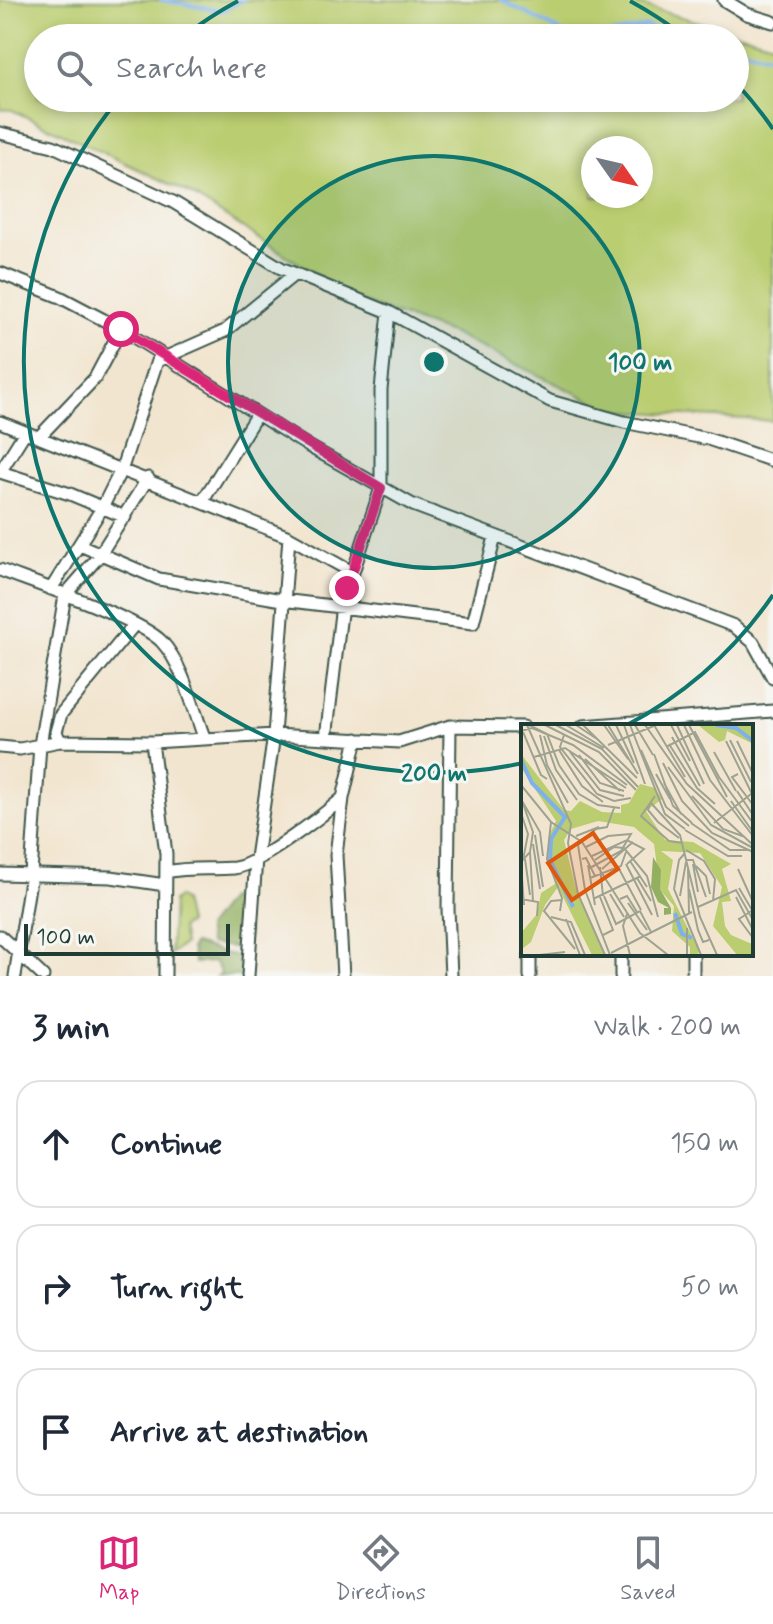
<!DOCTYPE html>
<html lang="en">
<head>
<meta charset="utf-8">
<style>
  body { margin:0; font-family:Mynerve,sans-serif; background:#f2f2f3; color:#1f2937 }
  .compass { position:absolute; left:581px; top:136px; width:72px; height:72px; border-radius:50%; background:#fff; box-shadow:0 4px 12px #0003; rotate:124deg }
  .scale { position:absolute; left:24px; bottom:20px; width:206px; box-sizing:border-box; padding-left:8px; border:4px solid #1f3d34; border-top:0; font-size:22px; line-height:28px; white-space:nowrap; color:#1f3d34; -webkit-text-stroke:6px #f6f6f2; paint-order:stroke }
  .stop { position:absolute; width:24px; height:24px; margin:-18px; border:6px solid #db2777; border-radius:50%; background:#fff }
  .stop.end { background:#db2777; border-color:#fff; box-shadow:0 2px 8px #0008 }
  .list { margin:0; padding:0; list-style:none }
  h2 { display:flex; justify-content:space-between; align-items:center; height:104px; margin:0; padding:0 32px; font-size:34px }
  h2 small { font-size:26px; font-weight:400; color:#747a83 }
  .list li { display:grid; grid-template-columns:52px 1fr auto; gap:24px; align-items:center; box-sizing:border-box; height:128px; margin:0 16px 16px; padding:0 16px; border:2px solid #e0e1e3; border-radius:24px }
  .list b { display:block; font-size:30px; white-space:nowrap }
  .list em { font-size:26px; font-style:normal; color:#747a83 }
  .icon { flex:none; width:44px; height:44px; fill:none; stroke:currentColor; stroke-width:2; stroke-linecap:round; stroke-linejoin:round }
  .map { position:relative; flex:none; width:773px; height:976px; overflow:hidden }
  .search { position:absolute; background:#fff; box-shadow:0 4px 12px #0003; left:24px; right:24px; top:24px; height:88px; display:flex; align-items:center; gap:20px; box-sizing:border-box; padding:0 28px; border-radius:44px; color:#747a83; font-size:30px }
  .sheet { height:536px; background:#fff }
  nav { display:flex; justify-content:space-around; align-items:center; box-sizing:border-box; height:112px; border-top:2px solid #e0e1e3; background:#fff; font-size:22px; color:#747a83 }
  nav a { display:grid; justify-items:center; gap:4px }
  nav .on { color:#db2777 }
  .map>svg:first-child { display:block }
  .green { fill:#bacd70; stroke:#6c8552; stroke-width:2; fill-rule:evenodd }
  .forest { fill:#93b062; stroke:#59764b; stroke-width:2 }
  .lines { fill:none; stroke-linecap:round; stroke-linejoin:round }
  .stream { stroke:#7eb1eb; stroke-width:4 }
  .minor-casing { stroke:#3f564b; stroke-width:15 }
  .minor { stroke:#fff; stroke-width:11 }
  .route { stroke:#db2777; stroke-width:10 }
  .ring { fill:none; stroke:#0f766e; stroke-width:4 }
  .inset-river { fill:none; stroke:#7eb1eb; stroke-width:4 }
  .inset-road { fill:none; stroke:#9ea291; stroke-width:2 }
  .view { fill:#de580e; fill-opacity:0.15; stroke:#de580e; stroke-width:4 }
  .inset-edge { fill:none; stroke:#1f3d34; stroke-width:4 }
  .centre { fill:#0f766e; stroke:#f6f6f2; stroke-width:4 }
  .ring-label { font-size:24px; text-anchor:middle; font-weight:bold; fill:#0f766e; stroke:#f6f6f2; stroke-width:6; stroke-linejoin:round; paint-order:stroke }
</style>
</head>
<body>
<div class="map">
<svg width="773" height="976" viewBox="0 0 773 976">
  <rect width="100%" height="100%" fill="#f6f6f2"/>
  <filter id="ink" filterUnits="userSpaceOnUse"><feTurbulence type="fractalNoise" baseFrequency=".0125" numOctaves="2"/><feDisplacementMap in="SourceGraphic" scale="16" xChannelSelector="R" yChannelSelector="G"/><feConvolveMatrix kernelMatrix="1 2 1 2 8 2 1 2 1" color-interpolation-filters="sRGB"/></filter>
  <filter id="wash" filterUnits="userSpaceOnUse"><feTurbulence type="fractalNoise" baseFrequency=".006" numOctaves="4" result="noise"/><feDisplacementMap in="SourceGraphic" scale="32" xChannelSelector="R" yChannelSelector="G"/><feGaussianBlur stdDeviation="1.8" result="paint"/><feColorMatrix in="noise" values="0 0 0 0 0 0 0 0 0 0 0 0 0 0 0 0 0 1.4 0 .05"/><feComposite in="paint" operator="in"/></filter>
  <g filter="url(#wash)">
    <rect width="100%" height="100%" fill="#f2e5cf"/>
    <path class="green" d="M0,0H622L773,43V421L611,410L453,334L356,300L187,192L12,110L0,109ZM38,38H735V98H38ZM593,148H641V196H593Z
      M178,897L183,901L188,923L181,928L184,944L170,954L173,901Z"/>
    <path class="forest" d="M229,898H235L242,908L238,913L239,927L248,932L246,945L239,948L209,944L206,928Z
      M194,944L247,960L245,976H218L221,974L215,962L194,963L191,948Z"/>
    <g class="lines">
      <path class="stream" d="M161,0L222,11L243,0
        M501,0L573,38
        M597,38L647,26L675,38
        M735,47L773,57"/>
    </g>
  </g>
  <g filter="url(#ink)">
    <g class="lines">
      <defs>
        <path id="minor" d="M724,0L747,14L773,22
          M0,133L53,146L173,202L281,268L389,312L550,401L624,422L708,439L773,461
          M0,273L60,297L121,329L310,447L413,505L734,626L753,642L773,678
          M0,422L289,537L352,572
          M40,436L95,378L121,329
          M0,472L70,494L125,517
          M0,472L25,432
          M202,502L257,414
          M80,545L159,579L282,600L473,623L495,537
          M0,570C34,583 141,619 162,642C183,665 193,708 204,737
          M51,589L102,508L122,468L157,361L225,331L295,274
          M450,726L448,909L451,976
          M583,726L773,711
          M326,738L342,605L381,488V390L389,312
          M60,741L56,732L61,714L134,625
          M152,742L166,854L165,976
          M0,747L20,749L60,741L152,742L274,735L399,742L450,726L523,727
          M166,872C189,867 210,870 234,868C259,865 323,815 343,798
          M0,874L111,877L165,885
          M0,936L43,976
          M530,954V976
          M15,976L31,874L40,745L65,595L99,556L148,478
          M248,976L256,858L274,735L289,537
          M343,976L336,855L343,798L357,739
          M621,976V954
          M693,976V954"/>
      </defs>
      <use href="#minor" class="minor-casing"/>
      <use href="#minor" class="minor"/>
    </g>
  </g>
  <g class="lines" filter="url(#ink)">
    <path class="route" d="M121,329L381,488L347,588"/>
  </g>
  <circle cx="434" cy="362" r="206" fill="#0f766e" fill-opacity=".12"/>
  <g class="ring">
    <circle cx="434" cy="362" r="206"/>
    <path d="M773 595A411 411 0 0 1 627 725M523 763A411 411 0 0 1 117 101M184 36A411 411 0 0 1 238 1M630 1A411 411 0 0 1 684 36M737 84A411 411 0 0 1 773 129"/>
  </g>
  <g transform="translate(521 724)">
    <rect width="232" height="232" fill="#f2e5cf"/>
    <path d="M177,1H232V20L206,7L204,16L198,18ZM0,30L43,86L50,87L59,77L81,88L100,89V81L108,79L119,60L134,64L141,75L125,87L144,116L172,118L210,140L201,145L210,177L201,178L204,202L210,211L231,220L232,231H216L192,202L201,163L179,129L140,127L152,136L147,165L178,226L177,231H169V223L151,207L153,182L139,166L133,120L113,103L77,97L50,105L43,116L54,161L83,231H71L37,163L24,181L10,218L1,225L0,209L16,190L20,169L34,160L27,114L35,97L1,45Z" fill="#bacd70"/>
    <path d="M132,133L140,146L139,165L150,184V190L143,191V184H148L137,178L130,163Z" fill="#93b062"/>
    <path class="inset-river" d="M195,1L215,4L232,17M0,36L11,59L44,93L30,115L29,136L52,183M154,189L161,210L171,214"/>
    <path class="inset-road" d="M6,1L50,100L47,119L57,170L84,231M8,1L26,10L38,41L58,70L77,81L99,84M24,1L78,28L115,66M35,1L81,25L117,63M45,1L83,24M55,1L76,15M62,1L116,54M83,1L107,35M87,1L117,50M95,1L113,39M103,1L124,60M109,1L144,90L164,105M114,1L132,31M124,1L166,60L232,121M133,1L164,53M150,1L169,37M156,1L183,60M163,1L189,56L232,112M168,1L206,73M0,3L20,51L26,55M0,7L11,4L52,21L106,61M19,11L26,41L47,79M43,11L39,23L76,70L93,77L110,74M23,12L35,46L56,76M151,13L179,62M209,16L230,58M205,17L232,72M216,17L232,50M148,20L176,64L194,80M87,21L135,1M145,23L174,8L199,55M38,26L61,62L82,78M120,26L145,83L168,102M49,28L79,66L103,72M193,28L215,67M133,30L152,82L171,99M58,31L79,59L103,67M13,33L44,24L105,64M64,35L99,67M142,39L161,77L191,109L232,128M147,43L190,101L232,124M135,50L149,75M217,50L211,53L232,81M198,53L232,99M143,59L160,90M0,61L30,98L61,118L119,209L147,231M216,67L232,91M134,72L120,92L148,117L161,119M171,72L202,105L224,113M0,74L12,108L9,128L0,138M0,75L19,108L22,132M210,77L232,108M130,79L159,111L179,193L196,231M129,80L127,86L137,98L158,114M0,89L7,110L2,136M30,98L26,135L41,174L39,187M170,99L209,126H229M193,99L230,70M164,106L207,132H221M14,111L22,163M55,112L78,103M12,120L19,165M65,123L87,112L110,110L100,127L67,145M165,126L183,137L194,155L192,177M9,128L12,177M164,129L158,136L153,165L180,231M71,132L106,116L123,125L106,140M4,135L9,171M61,135L65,134L74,152M74,136L93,123L103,124L126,152L137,193M166,136H172L185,173M109,137L126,163M0,140L3,181M105,140L131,191M172,140L177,168M67,141L74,181M175,142L185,152L189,170M79,143L82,172M97,143L120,186M81,145L112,118M167,145L168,189M217,145L232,178M69,154L100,142L105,128M116,154L130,177M218,164L231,186M168,165L177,206L182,218L188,216M89,170L103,193M83,172L95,200L119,187L130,208M159,172L165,138M79,173L92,206L82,211M215,173L232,206M0,175L17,178L16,192M72,175L120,152M99,175L106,172L116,188M41,176L30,177L23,187L54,225M107,179L126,206M177,183L215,166L232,196M232,186L218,195L232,214M106,190L102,202L109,231M30,193L50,198L64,231M45,195L59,231M123,212L171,188M90,229L123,212M18,231L44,228M89,231L64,166L57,121L75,105L86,103L93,84M166,231V204"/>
    <path class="view" d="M72,109L97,145L51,176L27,139Z"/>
    <rect width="232" height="232" class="inset-edge"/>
  </g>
  <circle cx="434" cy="362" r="12" class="centre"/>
  <g class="ring-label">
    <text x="640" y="370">100 m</text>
    <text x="434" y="781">200 m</text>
  </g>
</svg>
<svg class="compass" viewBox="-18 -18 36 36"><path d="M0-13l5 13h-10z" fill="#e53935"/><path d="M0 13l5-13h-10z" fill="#747a83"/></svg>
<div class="scale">100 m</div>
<div class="stop" style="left:121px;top:329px"></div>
<div class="stop end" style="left:347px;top:588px"></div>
<div class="search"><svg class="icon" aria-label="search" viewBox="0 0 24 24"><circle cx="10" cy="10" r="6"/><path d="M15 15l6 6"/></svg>Search here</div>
</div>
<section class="sheet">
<h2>3 min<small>Walk · 200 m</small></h2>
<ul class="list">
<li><svg class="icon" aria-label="ahead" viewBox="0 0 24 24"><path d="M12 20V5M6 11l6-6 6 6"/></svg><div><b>Continue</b></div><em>150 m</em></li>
<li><svg class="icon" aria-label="right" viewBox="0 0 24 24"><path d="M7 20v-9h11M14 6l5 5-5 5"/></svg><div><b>Turn right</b></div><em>50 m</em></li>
<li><svg class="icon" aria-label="arrive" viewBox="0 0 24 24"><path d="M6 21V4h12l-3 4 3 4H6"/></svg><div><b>Arrive at destination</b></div></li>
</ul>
</section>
<nav>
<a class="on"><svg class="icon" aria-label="map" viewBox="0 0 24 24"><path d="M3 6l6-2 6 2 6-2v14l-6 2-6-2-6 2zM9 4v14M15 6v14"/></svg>Map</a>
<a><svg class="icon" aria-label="directions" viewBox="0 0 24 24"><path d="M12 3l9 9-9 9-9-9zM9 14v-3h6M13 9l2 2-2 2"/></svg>Directions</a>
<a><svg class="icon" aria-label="saved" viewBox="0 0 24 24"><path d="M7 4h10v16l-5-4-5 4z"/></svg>Saved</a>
</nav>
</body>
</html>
